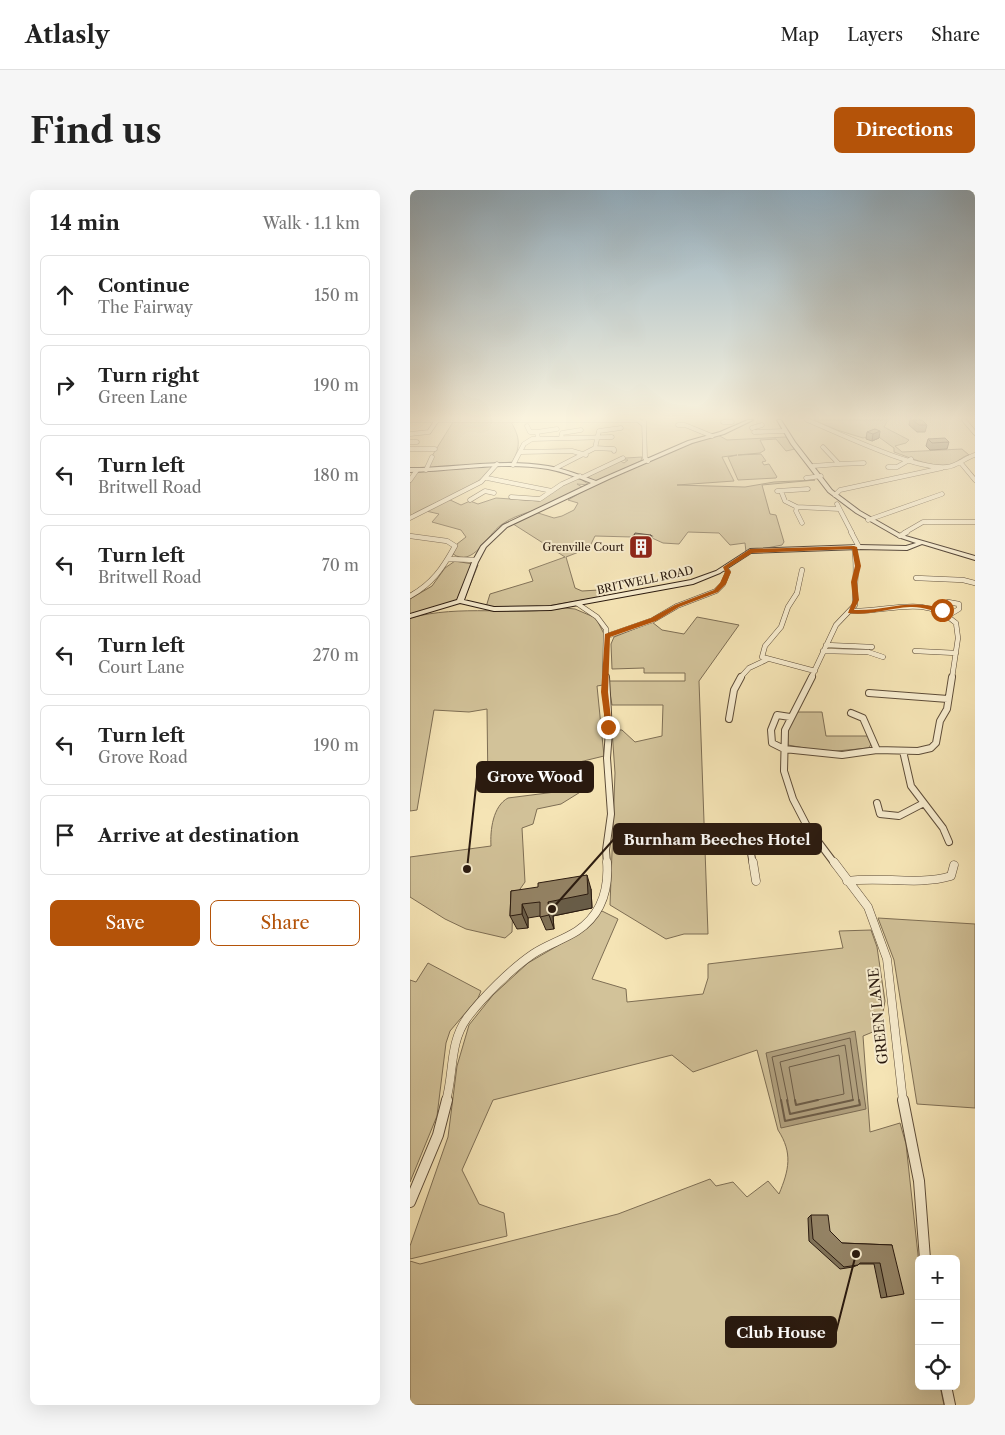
<!DOCTYPE html>
<html lang="en">
<head>
<meta charset="utf-8">
<style>
  body { margin:0; font-family:"Libre Caslon Text",serif; background:#f6f6f6; color:#222 }
  .controls { position:absolute; right:15px; bottom:15px; display:grid; overflow:hidden; border-radius:8px; box-shadow:0 5px 20px #0002 }
  .controls button { width:45px; height:45px; display:grid; place-items:center; padding:0; border:0; border-bottom:1px solid #e0e0e0; background:#fff; color:#222; font:25px sans-serif }
  .stop { position:absolute; width:15px; height:15px; margin:-11px; border:4px solid #b45309; border-radius:50%; background:#fff }
  .stop.end { background:#b45309; border-color:#fff; box-shadow:0 1px 5px #0008 }
  .list { margin:0; padding:0; list-style:none }
  h2 { display:flex; justify-content:space-between; align-items:center; height:65px; margin:0; padding:0 20px; font-size:21px }
  h2 small { font-size:16px; font-weight:400; color:#767676 }
  .list li { display:grid; grid-template-columns:32px 1fr auto; gap:15px; align-items:center; box-sizing:border-box; height:80px; margin:0 10px 10px; padding:0 10px; border:1px solid #e0e0e0; border-radius:8px }
  .list b { display:block; font-size:19px; white-space:nowrap }
  .list p { margin:0; font-size:16px; white-space:nowrap; color:#767676 }
  .list em { font-size:16px; font-style:normal; color:#767676 }
  .actions { display:flex; gap:10px; padding:15px 20px }
  .actions a { flex:1; padding:11px 0; border:1px solid #b45309; border-radius:8px; text-align:center; font-size:18px; color:#b45309 }
  .actions .main { background:#b45309; color:#fff }
  .icon { flex:none; width:28px; height:28px; fill:none; stroke:currentColor; stroke-width:2; stroke-linecap:round; stroke-linejoin:round }
  .map { position:relative; flex:none; width:565px; height:1215px; overflow:hidden; border-radius:8px }
  header { display:flex; align-items:center; gap:30px; box-sizing:border-box; height:70px; padding:0 25px; background:#fff; border-bottom:1px solid #e0e0e0 }
  header strong { font-size:24px }
  nav { display:flex; gap:28px; margin-inline-start:auto; font-size:18px }
  .intro { display:flex; align-items:center; justify-content:space-between; box-sizing:border-box; height:120px; padding:0 30px }
  h1 { margin:0; font-size:35px }
  .button { padding:12px 22px; border-radius:8px; background:#b45309; color:#fff; font-size:18px; font-weight:700 }
  main { display:flex; gap:30px; padding:0 30px }
  aside { flex:1; background:#fff; border-radius:8px; box-shadow:0 5px 20px #0002 }
  .map>svg:first-child { display:block }
  .green { fill:#d2c299; stroke:#7e6e54 }
  .water { fill:#b09f7d; stroke:#7a6a51 }
  .lines { fill:none; stroke-linecap:round; stroke-linejoin:round }
  .shore-far1 { stroke:#6d5c46; stroke-width:1 }
  .shore { stroke:#6d5c46; stroke-width:2 }
  .street-far4-casing { stroke:#5d4c38; stroke-width:5 }
  .street-far3-casing { stroke:#5d4c38; stroke-width:5.5 }
  .street-far2-casing { stroke:#5d4c38; stroke-width:8 }
  .street-far1-casing { stroke:#5d4c38; stroke-width:9 }
  .street-casing { stroke:#5d4c38; stroke-width:12 }
  .secondary-casing { stroke:#2a1a0f; stroke-width:2 }
  .street-far4 { stroke:#f8edcf; stroke-width:4 }
  .street-far3 { stroke:#f8edcf; stroke-width:4.5 }
  .street-far2 { stroke:#f8edcf; stroke-width:6 }
  .street-far1 { stroke:#f8edcf; stroke-width:8 }
  .street { stroke:#f8edcf; stroke-width:10 }
  .secondary { fill:#f8edcf; fill-rule:evenodd }
  .wall { fill:#7f7157; stroke:#2a1a0f }
  .shaded-wall { fill:#685c47; stroke:#2a1a0f }
  .building { fill:#948365; stroke:#2a1a0f }
  .route { fill:#b45309 }
  .labels { text-anchor:middle; stroke-width:4; stroke-linejoin:round; paint-order:stroke }
  .far-poi-label { font-size:11px; fill:#2a1a0f; stroke:#f8edcf; text-anchor:end }
  .far-street-label { font-size:11px; fill:#2a1a0f; stroke:#f8edcf }
  .street-label { font-size:14px; fill:#2a1a0f; stroke:#f8edcf }
  .leader { fill:none; stroke:#2a1a0f; stroke-width:2 }
  .callout-dot { fill:#2a1a0f; stroke:#f8edcf; stroke-width:2 }
  .callout { fill:#2a1a0f; stroke:#2a1a0f; stroke-width:2 }
  .callout-label { font-size:15px; text-anchor:middle; font-weight:bold; fill:#fff }
</style>
</head>
<body>
<header>
<strong>Atlasly</strong>
<nav><a>Map</a><a>Layers</a><a>Share</a></nav>
</header>
<div class="intro"><h1>Find us</h1><a class="button">Directions</a></div>
<main>
<aside>
<h2>14 min<small>Walk · 1.1 km</small></h2>
<ul class="list">
<li><svg class="icon" aria-label="ahead" viewBox="0 0 24 24"><path d="M12 20V5M6 11l6-6 6 6"/></svg><div><b>Continue</b><p>The Fairway</p></div><em>150 m</em></li>
<li><svg class="icon" aria-label="right" viewBox="0 0 24 24"><path d="M7 20v-9h11M14 6l5 5-5 5"/></svg><div><b>Turn right</b><p>Green Lane</p></div><em>190 m</em></li>
<li><svg class="icon" aria-label="left" viewBox="0 0 24 24"><path d="M17 20v-9H6M10 6l-5 5 5 5"/></svg><div><b>Turn left</b><p>Britwell Road</p></div><em>180 m</em></li>
<li><svg class="icon" aria-label="left" viewBox="0 0 24 24"><path d="M17 20v-9H6M10 6l-5 5 5 5"/></svg><div><b>Turn left</b><p>Britwell Road</p></div><em>70 m</em></li>
<li><svg class="icon" aria-label="left" viewBox="0 0 24 24"><path d="M17 20v-9H6M10 6l-5 5 5 5"/></svg><div><b>Turn left</b><p>Court Lane</p></div><em>270 m</em></li>
<li><svg class="icon" aria-label="left" viewBox="0 0 24 24"><path d="M17 20v-9H6M10 6l-5 5 5 5"/></svg><div><b>Turn left</b><p>Grove Road</p></div><em>190 m</em></li>
<li><svg class="icon" aria-label="arrive" viewBox="0 0 24 24"><path d="M6 21V4h12l-3 4 3 4H6"/></svg><div><b>Arrive at destination</b></div></li>
</ul>
<div class="actions"><a class="main">Save</a><a>Share</a></div>
</aside>
<div class="map">
<svg width="565" height="1215" viewBox="0 0 565 1215">
  <rect width="100%" height="100%" fill="#f5e4b5"/>
  <filter id="stains"><feTurbulence type="fractalNoise" baseFrequency=".004" numOctaves="4"/><feColorMatrix values="0 0 0 0 .2 0 0 0 0 .09 0 0 0 0 .02 0 0 0 .5 -.17"/></filter>
  <radialGradient id="worn" r=".72"><stop offset=".6" stop-color="#630" stop-opacity="0"/><stop offset="1" stop-color="#630" stop-opacity=".3"/></radialGradient>
  <path class="green" d="M404,230H478L474,237L499,250L496,253L485,256L492,262L552,259L559,265C552,266 549,272 542,274C524,279 501,268 484,262V258L466,245L453,248L427,240Z
    M94,231H130L101,232C110,247 111,257 102,272L17,279L22,266L43,232Z
    M308,245L317,250L376,247L385,259L376,261L366,249L350,250L355,260L350,263L328,265L351,264L356,271L352,272L354,275L359,274L367,287L366,288L328,290L318,267L327,265L312,267L324,291L267,295L335,297L364,292L405,290L352,295L360,324L366,325L374,352L372,355L336,362L335,353L320,355L309,343L278,342L269,354L253,353L242,348L243,346L224,344L222,347L185,346L179,358L156,367L165,398L172,401L189,400L196,406L132,417H76L80,404L123,391L119,380L155,367L100,332L125,322L144,328L152,326L164,320L168,313L158,310C204,282 257,261 308,245Z
    M232,267L231,271L186,291L176,288L209,270L214,273L218,270H213L216,268Z
    M64,276H82C73,298 21,312 0,326V292L8,282Z
    M163,289H171L179,295L167,294L172,297C166,301 159,306 152,310C133,320 108,322 91,335C77,345 63,378 43,364L47,354L56,347L51,340L22,332L29,324L16,321L38,309L51,315L60,311L68,314L86,308L129,311Z
    M45,371L68,375L58,400L49,410L0,425V409L22,396L35,378Z
    M155,418L165,419L186,428L194,444L193,495L187,496L194,566L157,575L136,598H78L77,519L59,522L24,520L7,620L0,621V428C51,414 103,426 155,418Z
    M287,427L329,435L289,491L298,744H274L256,749L200,715L205,583L202,540H212L225,552L252,546L253,515H202L198,491H275V483H234V478L202,479L201,454L204,447L242,432L252,440L274,444Z
    M387,522H412L416,546H458L461,554L459,558L416,562L378,555V539Z
    M153,601H172L151,614L127,619L123,634L112,638L115,692L103,709L102,742L95,748L56,739L35,729L0,707V667L81,656C80,640 83,616 98,608Z
    M192,721L208,729L182,789L216,799L217,812L293,804L298,788V774L433,758L429,741L461,740L467,757L475,811L470,839L453,846L460,942L490,933L496,954L509,1074V1196H530L534,1215H0V1071L10,1074L208,1024L300,989L306,996L323,992L337,1007L358,991L369,1004C379,980 383,963 368,940L347,860L283,882L262,865L83,910L52,980L69,1014L94,1023L97,1046L0,1069V1056L38,947L47,876L59,835L83,805L118,773L171,742Z
    M468,728L565,734V918L507,914L484,770Z
    M18,773L71,801L68,808L40,841L36,853L27,926L0,992V790L6,792Z"/>
  <path class="water" d="M445,841L456,919L371,938L356,863Z"/>
  <g class="lines">
    <path class="shore-far1" d="M371,911L362,867L440,848L449,911
      M378,911L370,872L435,855L443,910L438,911
      M385,911L379,877L429,865L434,904L403,911"/>
    <path class="shore" d="M371,910L375,931L450,915L449,910
      M377,910L380,924L443,910
      M385,910L386,915L408,910"/>
    <defs>
      <path id="street-far4" d="M0,230H220
        M217,230H228L234,235
        M397,230C429,243 504,280 537,277C547,276 555,268 565,265
        M554,230L565,243
        M234,231L235,268L238,271
        M313,232H322
        M268,235H275L302,246
        M117,236L120,242H127
        M342,238L352,235
        M344,242L375,241
        M0,244L19,242L27,230
        M151,248L152,243L171,240
        M128,249L127,242L147,239
        M0,252H7
        M185,258L204,259V261
        M0,259H25
        M111,262L162,261L176,265
        M550,272L565,290
        M429,274L454,273
        M103,275L114,254L122,249L202,247
        M403,276L429,274L413,257
        M478,277H487L501,269
        M146,278L185,258L189,241L211,238
        M16,280L22,267
        M173,287L213,268
        M77,288L142,301
        M396,288L411,286
        M0,290L7,280
        M367,301L398,299
        M371,301L375,311L387,317L429,319
        M425,305L430,300L532,278
        M101,307L130,309L152,294L170,286
        M60,310L75,301L84,303
        M427,314L442,343
        M387,317L386,321L392,333
        M0,328L71,292L87,274
        M458,330L532,304
        M494,343L513,332H565"/>
      <path id="street-far3" d="M441,342L449,357
        M0,346L37,351L45,356C33,378 22,394 0,406
        M490,346L497,342
        M38,369L66,370
        M392,380L387,403L378,417L371,437L355,456L352,467L405,481
        M506,388L553,390L565,393
        M168,414L187,427L196,439L195,488
        M529,419L538,412L549,414V419L539,425
        M440,421C480,423 512,403 546,433L548,448L542,488
        M197,446L243,430L267,416L306,401L313,394L318,382L315,378
        M416,455L462,457
        M413,461L458,462L473,467
        M505,461L546,463
        M330,488L339,478L356,470
        M401,488L426,435L445,415C444,395 448,377 444,357"/>
      <path id="street-far2" d="M196,487L199,541L197,568L201,624L196,660L197,674
        M402,487L375,540L374,581L383,609L398,638L425,674
        M459,503L538,509
        M441,523L453,528L467,560
        M380,527L367,525L361,540L362,553L374,559L432,565L467,560L508,561L521,558L526,553L530,531L537,519L542,487
        M319,529L324,500L331,487
        M493,561L501,596L533,638L539,652
        M467,613L470,624L489,626L512,614
        M343,674L338,648L377,646L398,638"/>
      <path id="street-far1" d="M343,672L346,691
        M424,672L458,717L477,769L493,911
        M437,691C472,686 507,696 541,686L544,675
        M36,911C44,883 39,853 57,828C73,807 101,779 123,764C136,755 153,750 167,741C191,725 199,700 197,672"/>
      <path id="street" d="M493,910L509,991L515,1069
        M0,1012L28,945L37,910
        M536,1196L540,1215"/>
      <path id="secondary" d="M338,230H343L314,244L282,253L201,288L97,337L76,357L68,372L54,410L84,417L141,416L281,390L306,381L340,359L449,355L496,356L506,353L488,347L446,323L418,302L381,254L367,230H371L385,252L422,300L450,321L492,345L565,366V370L512,354L497,360L449,359L341,363L310,383L283,394L141,420L84,421L50,413L0,428V424L47,410L62,372L71,356L93,335L181,293C167,287 153,282 138,279C93,271 45,281 0,282V278C46,278 93,268 138,276C155,279 170,285 186,291L278,251L310,242Z"/>
    </defs>
    <use href="#street-far4" class="street-far4-casing"/>
    <use href="#street-far3" class="street-far3-casing"/>
    <use href="#street-far2" class="street-far2-casing"/>
    <use href="#street-far1" class="street-far1-casing"/>
    <use href="#street" class="street-casing"/>
    <use href="#secondary" class="secondary-casing"/>
    <use href="#street-far4" class="street-far4"/>
    <use href="#street-far3" class="street-far3"/>
    <use href="#street-far2" class="street-far2"/>
    <use href="#street-far1" class="street-far1"/>
    <use href="#street" class="street"/>
    <use href="#secondary" class="secondary"/>
  </g>
  <path class="wall" d="M500,230H512L517,235L515,242H507L499,235Z
    M465,239L469,248L462,251L456,249L457,242Z
    M518,249L539,252L537,259L520,260L516,256Z
    M241,345L242,352L236,362L222,360V352Z
    M181,699L182,718L143,726L144,739L136,740L130,726L118,728V738L107,739L100,726L101,701Z
    M401,1025L420,1041L432,1053L482,1055L477,1107L471,1108L464,1074H449L448,1075L443,1077L430,1079L399,1051L398,1028Z"/>
  <path class="shaded-wall" d="M470,241L469,248L462,251L463,244Z
    M241,345L242,352L236,362V355Z
    M177,685L181,699L182,718L143,726L144,739L139,725L138,712Z
    M112,714L118,728V738L112,724Z"/>
  <path class="building" d="M503,230H512L517,235H509Z
    M465,239L470,241L463,244L457,242Z
    M535,248L539,252L522,253L518,249Z
    M225,343L241,345L236,355L222,352Z
    M177,685L178,704L138,712L139,725L130,727V712L112,714V724L100,726L101,701L128,697V693Z
    M401,1025H418L420,1041L432,1053L482,1055L494,1104L477,1107L470,1073H450L448,1075L434,1077L403,1049Z"/>
  <linearGradient id="sky" x2="0" y2="1"><stop stop-color="#91acbd"/><stop offset="0.57" stop-color="#faf3de"/><stop offset="1" stop-color="#faf3de" stop-opacity="0"/></linearGradient>
  <rect width="565" height="400" fill="url(#sky)"/>
  <path class="route" d="M444,356L447,357L451,376L447,392L449,410L444,420C480,421 496,408 534,419V422C523,422 512,416 500,417C478,418 459,426 438,423L443,410L441,392L445,376L442,359L342,363L318,378L321,382L316,394L308,402L269,417L246,431L200,447L198,502L202,537L196,539L191,502L195,444L241,428L265,415L304,400L310,393L315,382L313,377L340,359Z"/>
  <defs>
    <symbol id="building-square" viewBox="-11 -11 22 22"><rect x="-9" y="-9" width="18" height="18" rx="4" fill="#8f2418" stroke="#f8edcf"/><path d="M-4-6H4V6H1V3H-1V6H-4ZM-2.5-4.3h1.7v1.8h-1.7ZM.8-4.3h1.7v1.8H.8ZM-2.5-1h1.7V.8h-1.7ZM.8-1h1.7V.8H.8Z" fill="#fff"/></symbol>
  </defs>
  <g fill-rule="evenodd">
    <use href="#building-square" x="217" y="343" width="28" height="28"/>
  </g>
  <g class="labels">
    <g class="far-poi-label">
      <text x="214" y="361">Grenville Court</text>
    </g>
    <g class="far-street-label">
      <text transform="translate(235 390) rotate(-12)" y="4">BRITWELL ROAD</text>
    </g>
    <g class="street-label">
      <text transform="translate(468 826) rotate(-96)" y="5">GREEN LANE</text>
    </g>
  </g>
  <path class="leader" d="M57 679L67 587M142 719L204 649M446 1064L426 1142"/>
  <g class="callout-dot">
    <circle cx="57" cy="679" r="5"/>
    <circle cx="142" cy="719" r="5"/>
    <circle cx="446" cy="1064" r="5"/>
  </g>
  <g class="callout">
    <rect x="67" y="572" width="116" height="30" rx="5"/>
    <rect x="204" y="634" width="207" height="30" rx="5"/>
    <rect x="316" y="1127" width="110" height="30" rx="5"/>
  </g>
  <g class="callout-label">
    <text x="125" y="592">Grove Wood</text>
    <text x="307" y="655">Burnham Beeches Hotel</text>
    <text x="371" y="1148">Club House</text>
  </g>
  <rect width="100%" height="100%" filter="url(#stains)"/>
  <rect width="100%" height="100%" fill="url(#worn)"/>
</svg>
<div class="controls">
<button>+</button>
<button>−</button>
<button><svg class="icon" aria-label="locate" viewBox="0 0 24 24"><circle cx="12" cy="12" r="6"/><path d="M12 2v4M12 18v4M2 12h4M18 12h4"/></svg></button>
</div>
<div class="stop" style="left:532px;top:420px"></div>
<div class="stop end" style="left:198px;top:537px"></div>
</div>
</main>
</body>
</html>
